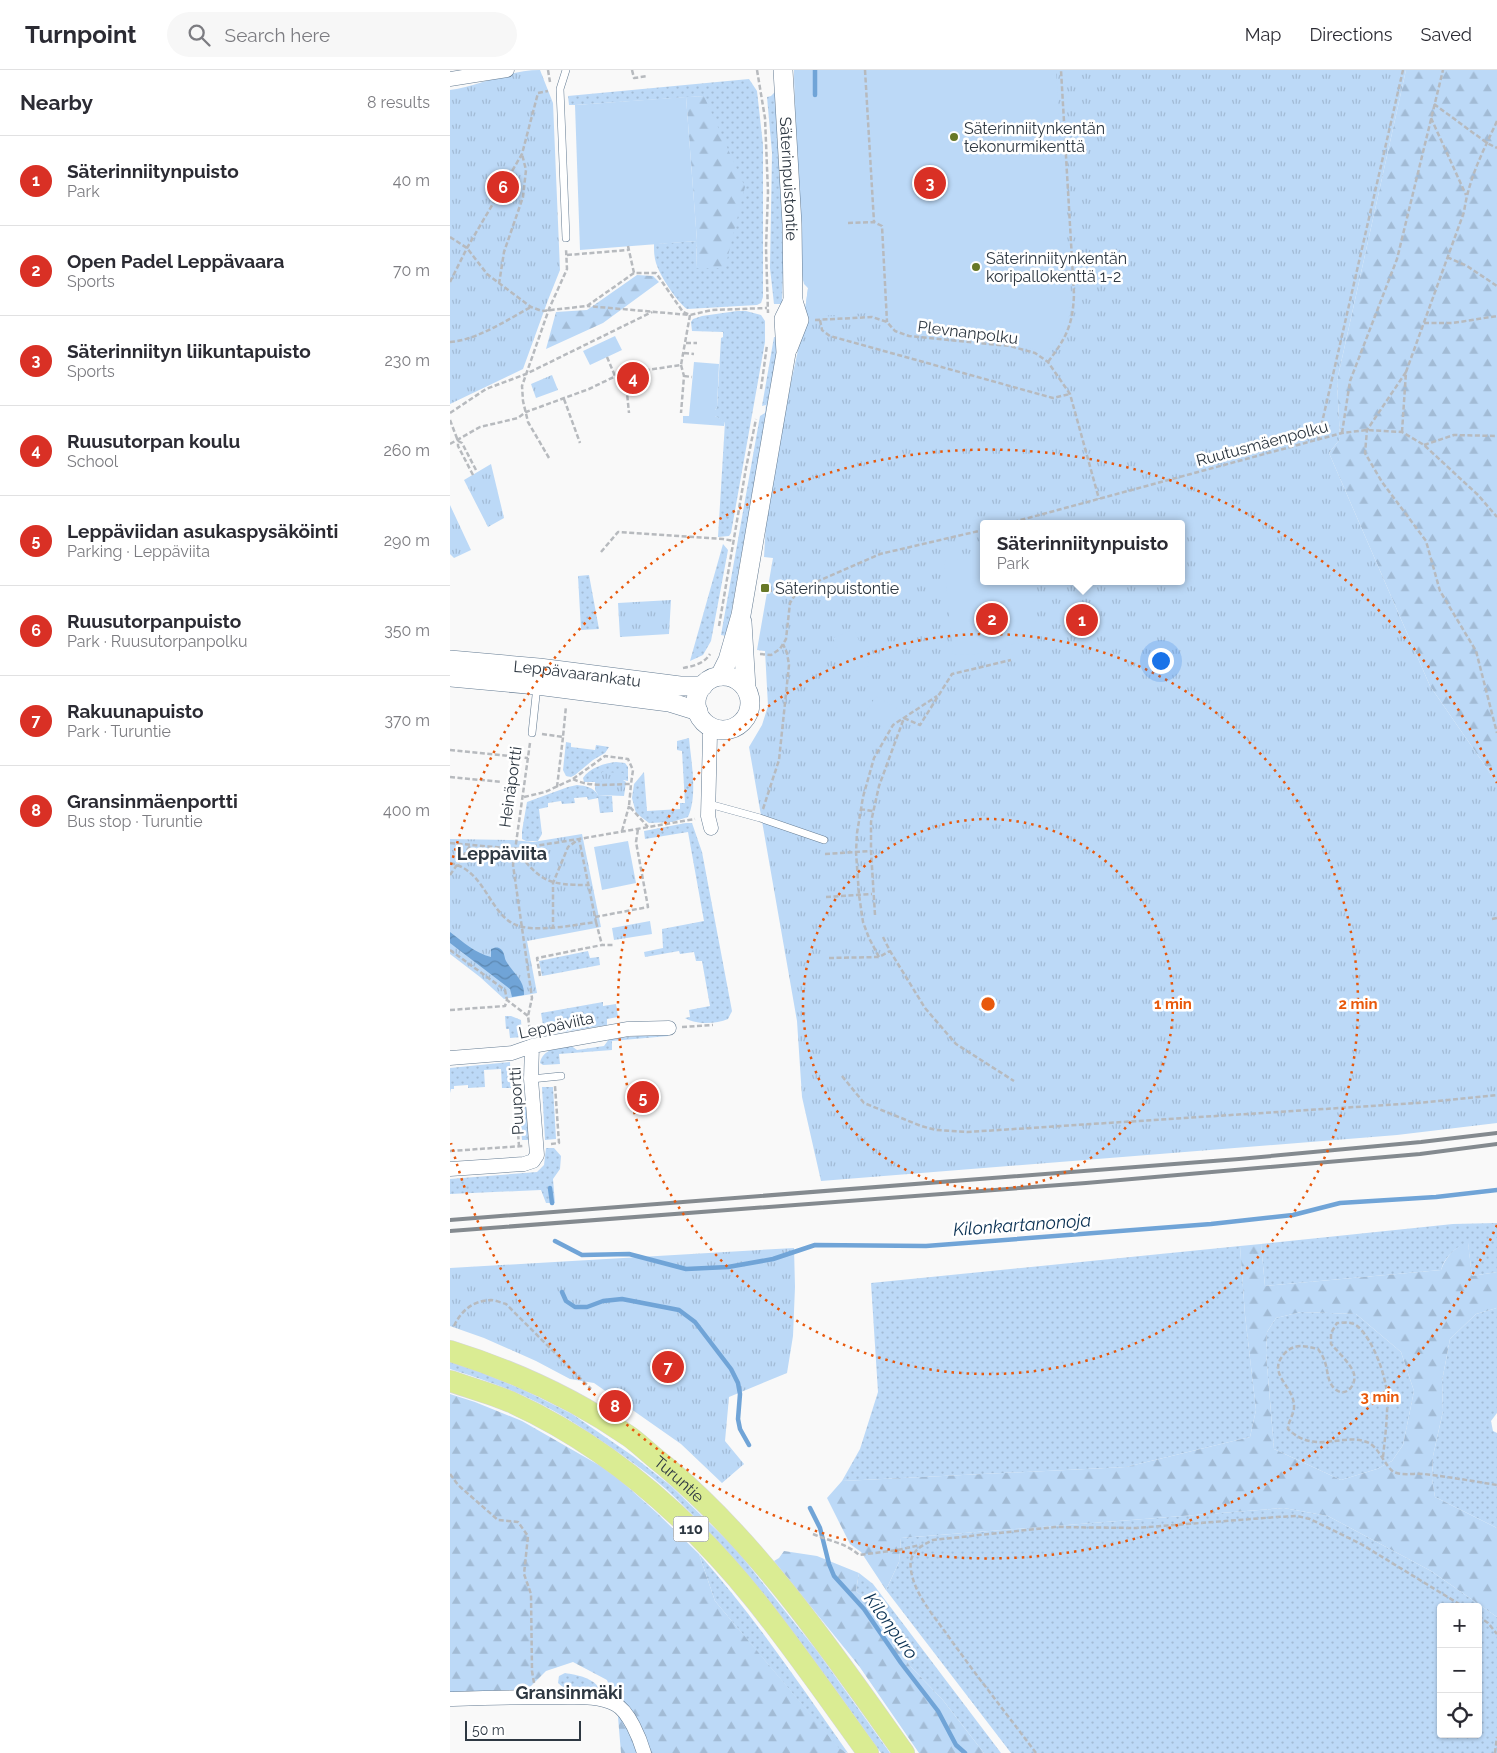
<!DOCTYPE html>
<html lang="en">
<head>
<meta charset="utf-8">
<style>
  body { margin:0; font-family:Raleway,sans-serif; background:#f7f7f7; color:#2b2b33 }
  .controls { position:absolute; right:15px; bottom:15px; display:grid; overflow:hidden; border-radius:5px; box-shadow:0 1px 4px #0004 }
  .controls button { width:45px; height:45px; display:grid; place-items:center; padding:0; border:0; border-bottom:1px solid #e1e1e2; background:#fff; color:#2b2b33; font:25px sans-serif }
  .scale { position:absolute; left:15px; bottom:12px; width:116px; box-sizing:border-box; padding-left:5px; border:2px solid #2e3842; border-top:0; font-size:14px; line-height:18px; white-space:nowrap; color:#2e3842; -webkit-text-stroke:4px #fff; paint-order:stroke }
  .you { position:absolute; left:710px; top:590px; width:18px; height:18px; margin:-12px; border:4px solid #fff; border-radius:50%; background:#1a73e8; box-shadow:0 0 0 8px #1a73e833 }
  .badge { display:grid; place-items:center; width:32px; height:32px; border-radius:50%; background:#d93025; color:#fff; font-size:16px; font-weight:700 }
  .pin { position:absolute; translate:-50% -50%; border:2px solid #fff; box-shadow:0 1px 5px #0006 }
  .popup { position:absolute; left:530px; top:450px; width:205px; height:65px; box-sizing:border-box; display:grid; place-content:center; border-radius:5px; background:#fff; filter:drop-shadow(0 1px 4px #0005); font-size:16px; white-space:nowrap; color:#7c7c81 }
  .popup b { font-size:19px; color:#2b2b33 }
  .popup::after { content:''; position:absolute; left:50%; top:100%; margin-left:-10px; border:10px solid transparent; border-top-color:#fff }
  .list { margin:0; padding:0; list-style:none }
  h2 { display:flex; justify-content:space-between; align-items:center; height:65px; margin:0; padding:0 20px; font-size:21px }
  h2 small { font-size:16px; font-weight:400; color:#7c7c81 }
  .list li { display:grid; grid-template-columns:32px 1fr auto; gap:15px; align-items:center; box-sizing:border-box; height:90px; padding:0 20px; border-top:1px solid #e1e1e2 }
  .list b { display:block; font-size:19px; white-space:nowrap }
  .list p { margin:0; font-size:16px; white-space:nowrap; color:#7c7c81 }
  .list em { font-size:16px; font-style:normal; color:#7c7c81 }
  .icon { flex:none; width:28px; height:28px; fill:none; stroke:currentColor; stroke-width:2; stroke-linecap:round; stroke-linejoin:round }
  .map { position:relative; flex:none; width:1047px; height:1683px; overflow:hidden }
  header { display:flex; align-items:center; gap:30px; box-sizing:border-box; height:70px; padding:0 25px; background:#fff; border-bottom:1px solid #e1e1e2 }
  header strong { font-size:24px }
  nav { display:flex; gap:28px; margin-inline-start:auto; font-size:18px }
  .search { width:350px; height:45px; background:#f7f7f7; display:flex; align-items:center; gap:12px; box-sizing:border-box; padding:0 18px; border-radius:28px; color:#7c7c81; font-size:19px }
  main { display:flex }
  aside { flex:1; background:#fff }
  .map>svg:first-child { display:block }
  .grass { fill:url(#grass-dots); fill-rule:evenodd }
  .forest { fill:url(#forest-firs); fill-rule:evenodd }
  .park { fill:url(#park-tufts); fill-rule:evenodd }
  .pitch { fill:#bcd9f7 }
  .water { fill:url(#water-waves) }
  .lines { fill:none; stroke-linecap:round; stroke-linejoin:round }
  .stream { stroke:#70a4d7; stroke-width:4.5 }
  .lane-casing { stroke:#647b92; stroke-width:8 }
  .street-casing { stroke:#647b92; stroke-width:15 }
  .secondary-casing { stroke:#647b92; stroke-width:20 }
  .primary-casing { stroke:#d5d7d9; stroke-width:22 }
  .path { stroke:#b7babe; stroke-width:2.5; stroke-dasharray:5 2.5; stroke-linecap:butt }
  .lane { stroke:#fff; stroke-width:7 }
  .street { stroke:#fff; stroke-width:14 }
  .secondary { stroke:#fff; stroke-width:19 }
  .primary { stroke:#daec93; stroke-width:21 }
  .rail { stroke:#848a8f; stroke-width:4 }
  .ring { fill:none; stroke:#e8590c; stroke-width:2.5; stroke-dasharray:2.5 5 }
  .poi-dot { fill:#677827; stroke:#fff; stroke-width:2 }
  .labels { text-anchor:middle; stroke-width:5; stroke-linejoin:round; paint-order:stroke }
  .shield { fill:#fff; stroke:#6d747b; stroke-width:1 }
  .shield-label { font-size:15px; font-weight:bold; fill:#2e3842 }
  .poi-label { font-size:16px; fill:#2e3842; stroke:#fff; text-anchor:start }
  .street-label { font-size:16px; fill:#2e3842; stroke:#fff }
  .neighbourhood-label { font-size:18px; font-weight:bold; fill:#2e3842; stroke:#fff }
  .water-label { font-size:18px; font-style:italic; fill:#0b3254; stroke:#fff }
  .centre { fill:#e8590c; stroke:#fff; stroke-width:2.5 }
  .ring-label { font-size:15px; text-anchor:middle; font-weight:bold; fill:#e8590c; stroke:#fff; stroke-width:5; stroke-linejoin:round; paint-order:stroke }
</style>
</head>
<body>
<header>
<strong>Turnpoint</strong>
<div class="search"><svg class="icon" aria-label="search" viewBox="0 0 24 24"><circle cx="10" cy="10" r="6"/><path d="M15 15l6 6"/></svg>Search here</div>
<nav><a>Map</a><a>Directions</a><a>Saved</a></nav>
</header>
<main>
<aside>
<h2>Nearby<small>8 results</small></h2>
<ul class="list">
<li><span class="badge">1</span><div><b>Säterinniitynpuisto</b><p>Park</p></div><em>40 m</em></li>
<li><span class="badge">2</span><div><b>Open Padel Leppävaara</b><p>Sports</p></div><em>70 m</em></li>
<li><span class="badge">3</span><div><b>Säterinniityn liikuntapuisto</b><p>Sports</p></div><em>230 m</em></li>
<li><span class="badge">4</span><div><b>Ruusutorpan koulu</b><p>School</p></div><em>260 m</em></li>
<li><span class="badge">5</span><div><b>Leppäviidan asukaspysäköinti</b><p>Parking · Leppäviita</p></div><em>290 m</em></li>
<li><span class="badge">6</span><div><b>Ruusutorpanpuisto</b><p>Park · Ruusutorpanpolku</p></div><em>350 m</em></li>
<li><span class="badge">7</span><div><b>Rakuunapuisto</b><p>Park · Turuntie</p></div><em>370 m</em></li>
<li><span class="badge">8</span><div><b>Gransinmäenportti</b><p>Bus stop · Turuntie</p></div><em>400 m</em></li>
</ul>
</aside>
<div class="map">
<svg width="1047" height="1683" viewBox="0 0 1047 1683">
  <defs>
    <pattern id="grass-dots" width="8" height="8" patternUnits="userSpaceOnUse" patternTransform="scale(1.25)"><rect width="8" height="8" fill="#bcd9f7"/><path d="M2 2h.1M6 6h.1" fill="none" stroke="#a2bbd5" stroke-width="1.8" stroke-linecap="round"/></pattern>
    <pattern id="forest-firs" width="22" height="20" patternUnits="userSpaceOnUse" patternTransform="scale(1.25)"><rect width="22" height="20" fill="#bcd9f7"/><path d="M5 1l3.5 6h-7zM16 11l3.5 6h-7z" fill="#a2bbd5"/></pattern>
    <pattern id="park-tufts" width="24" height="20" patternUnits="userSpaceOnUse" patternTransform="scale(1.25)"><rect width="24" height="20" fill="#bcd9f7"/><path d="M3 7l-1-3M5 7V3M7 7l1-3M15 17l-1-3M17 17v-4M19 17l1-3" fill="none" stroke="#a2bbd5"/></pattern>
    <pattern id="water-waves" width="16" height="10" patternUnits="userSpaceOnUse" patternTransform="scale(1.25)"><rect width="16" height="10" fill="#70a4d7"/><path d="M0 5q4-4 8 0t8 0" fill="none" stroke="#5c87b0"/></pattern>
  </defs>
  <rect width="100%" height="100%" fill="#f9f9f9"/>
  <path class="grass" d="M299,9L307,21L313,75V227L311,233L307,235L237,239C227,232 210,206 206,193C204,187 204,180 204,174L247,171L246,197H275L254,26L125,35H119L118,26Z
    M325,22L334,161L332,234H324L320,198L322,83L317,27L321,26Z
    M287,241H296L311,245L315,251V272L281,463L279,466L268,467L275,352L265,346V340L267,337L271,268L273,267V262L242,261L241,252L243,249L252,246Z
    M324,267H328L324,303L277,566L271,565L310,346L315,343L316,335L312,336Z
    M273,474L278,480L261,571L253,585L240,591Z
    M139,505L149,559L131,560L128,506Z
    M239,668C241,691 248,725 238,747L222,752L199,753L186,743L182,728L184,714L194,702L197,741L230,739V733H235L232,681L227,680V671Z
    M116,672L121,673V677L145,680L146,675L159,677L155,683L143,690L125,705L121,707L116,706L113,700Z
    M166,692L175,693L178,697V711L173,710V703L152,712H134L133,708C139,698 155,693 166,692Z
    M127,715C136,716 143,717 148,725L162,726L163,742L150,743L148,728L138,730L137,727L124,728L125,733L112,734L111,731L98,733V737L89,739L92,764L88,771H76L72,769V761L77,732L118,717Z
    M236,753H242L252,782L282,941L278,949C266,954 246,955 235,948L240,947L239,940L260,936L252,891H246L244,882L230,884L229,881L195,887L194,882L213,878L212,859L254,851L238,762L195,769L194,761Z
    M138,881L140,888L149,887L150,895L92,906L89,891Z
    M153,932V936L166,934L168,947L157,949V955L108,963L107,959L94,961L91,943Z
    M55,946H61L71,950L72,967L60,968L59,959H56Z
    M218,963V966L162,971V980L109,984L110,994L93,995L90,993C93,979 108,977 120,975L127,980L154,976L159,969Z
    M60,992L61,1018H52L51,999L34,1000L35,1017L18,1018V1015L4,1016V1019H1L0,1023V998Z
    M92,1017H103L106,1069L95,1070Z
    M70,1030L76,1035L80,1070H72L69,1032Z
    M96,1078H104L111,1086L110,1099L103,1109L105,1133H96L91,1120L0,1124V1109L87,1102L94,1095Z
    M1047,1153V1202L1022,1206L1018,1173C1005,1177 995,1187 991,1200L815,1216L811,1174L1003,1154Z
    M790,1176L795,1245L806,1340L800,1367L676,1397L392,1411L410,1379L428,1322L421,1213Z
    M1047,1238V1343L1041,1351L1043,1361L1047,1363V1458L985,1427L982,1409L983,1386L993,1341L992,1311L1000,1269L1026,1244Z
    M851,1242L906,1244L951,1282L964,1321L953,1375L942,1391L927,1399L891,1410L824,1379L816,1283L817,1262L826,1248Z
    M0,1292L13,1295L74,1320L122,1344L183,1386L221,1416L285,1478L367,1581L440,1683H431C365,1591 300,1497 217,1420C198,1403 177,1388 156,1374C144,1366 131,1357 118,1349C82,1327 40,1311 0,1299Z
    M834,1438L878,1446L981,1501L1047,1547V1683H561L436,1520L449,1492L451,1468ZM991,1537H1028V1664H991Z
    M249,1484C304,1546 350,1615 398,1683L389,1679L265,1531Z
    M409,1503L423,1514L551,1683H534L492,1629L459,1595L439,1549L406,1521Z
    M115,1603C127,1605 145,1608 150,1620L148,1623L114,1618L108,1613L109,1606Z"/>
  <path class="forest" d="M956,0H1047V713L980,616L879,383L890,369L887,311Z
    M254,26L295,117L275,198H246L247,171L236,27Z
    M187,205L203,206L209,212L153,253L96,279L106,242L137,240Z
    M1018,1172L1022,1206L1047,1202V1238L1026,1244L1000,1269L992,1311L993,1341L983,1386L982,1409L985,1427L1047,1458V1547L981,1501L878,1446L834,1438L451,1468L449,1492L436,1520L411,1482L400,1474L377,1428L392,1411L676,1397L800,1367L806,1340L795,1245L790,1176L811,1174L815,1216L991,1200C996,1187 1004,1177 1018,1172ZM851,1242L906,1244L951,1282L964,1321L953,1375L942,1391L927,1399L891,1410L824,1379L816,1283L817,1262L826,1248Z
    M0,1324L25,1332L72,1351L161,1402L207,1443L249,1484L265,1531L389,1678L397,1683H171L167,1635L157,1610L123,1592L96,1601L75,1622L0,1625Z
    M334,1481L367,1486L409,1503L406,1521L439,1549L459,1595L492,1629L534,1683H469L409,1596L324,1491L329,1488Z"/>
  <path class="park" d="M90,0L103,33L110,200L98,230L73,299L0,334V20C31,16 57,0 90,0Z
    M344,0H956L887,311L890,369L879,383L980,616L1047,713V1053L947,1065L371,1111L352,1027L347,951L299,677L312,655L318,636L315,581L307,580L323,488L314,487L317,436L333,349L353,257L358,218L353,210L349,163ZM533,454H731V511H533Z
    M102,305L108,320L86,328L81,314Z
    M41,394L54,448L38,457L14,410Z
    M0,435L21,480L4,488L0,484Z
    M221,530L219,564L170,567L168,533Z
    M152,702L173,703V710L176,712L174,726L148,725L145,720V712H152Z
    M132,764L151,857L77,871L87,923L54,929L30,907L0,884V769L62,770L83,772Z
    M178,771L186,813L152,820L144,777Z
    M200,851L202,864L164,870L162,858Z
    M344,1178L345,1217L343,1266L337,1303L279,1327L275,1371L294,1394L272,1413L231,1374L144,1313L120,1309L86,1291L34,1268L0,1256V1198Z"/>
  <path class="pitch" d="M344,0H606L621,227L619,246L607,273L602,278L593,282L558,272L463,263L450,259L446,254L419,243L354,247L358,218L354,214L352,205Z
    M236,27L247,171L130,180L125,35Z
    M165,266L172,280L140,295L133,281Z
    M244,292L269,294L267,337L265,340V346L275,351L274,356L233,353V346H239Z
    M533,482V511H581L587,571L563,574L557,577L533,579L527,584L503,585L494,491L518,489L524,483Z
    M404,559L420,596L398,604L383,568Z
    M426,626L450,640L437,659L418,649L416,642Z"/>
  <path class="water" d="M0,862C13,872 25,883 41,887V879C44,878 46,877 49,878C55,881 54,887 56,891C63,903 75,910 74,925L62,927L60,919L0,873Z"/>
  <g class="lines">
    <path class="stream" d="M365,25V0
      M100,1118L102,1133
      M105,1171L132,1185L179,1184L236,1199L278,1197L323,1189L365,1175L476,1176L761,1154L843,1145L890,1133L986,1127L1047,1120
      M112,1222L116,1231L125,1237H137L153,1231L172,1229L229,1240L245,1252L281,1299L288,1313L290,1324L288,1349L290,1359L299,1375
      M360,1438L370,1458L379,1494L384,1506L414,1539L451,1593L488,1641L506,1675L515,1683"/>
    <defs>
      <path id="lane" d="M116,0L110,19L116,168
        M82,663L87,616
        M259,734L310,748L374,770
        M81,1009L111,1006"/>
      <path id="street" d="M0,9L57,0
        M261,758L258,746L260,665L262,657
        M0,988L62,983L82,976L178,959L219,958
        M0,1099L74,1094L83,1091L87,1085L81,1009L82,976
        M0,1629C34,1628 67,1627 100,1627C122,1628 145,1624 165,1634C179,1641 190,1669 194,1683"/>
      <g id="secondary">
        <path id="s1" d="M333,0L342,154L343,231L349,250L338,278"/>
        <path d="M292,552L296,618"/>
        <path id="s2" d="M0,590L89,598L230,616H253"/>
        <path d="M270,606L278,590L291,545L336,283L334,249L343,231"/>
        <circle cx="273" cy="633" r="27"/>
        <path d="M0,607L87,615L219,632L248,641"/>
      </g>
      <g id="primary">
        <path id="s3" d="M0,1281C64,1301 125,1329 180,1367C192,1376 203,1387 215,1396C311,1477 382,1582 454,1683"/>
        <path d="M0,1311C20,1318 42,1324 61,1332C158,1376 240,1449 306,1531C345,1580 381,1632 418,1683"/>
      </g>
    </defs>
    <use href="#lane" class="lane-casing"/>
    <use href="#street" class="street-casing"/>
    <use href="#secondary" class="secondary-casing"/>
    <use href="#primary" class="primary-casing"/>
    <path class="path" d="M98,0L100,12
      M182,0L184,8L198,6
      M307,0L315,48L318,122L316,178L318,243
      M415,0L424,152
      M984,34L1037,73L1047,78
      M981,48L1016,125
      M398,153L424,152L432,156L437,252
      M0,167L17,178L37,204L81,237L92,241L137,236L184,203H206L233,242L240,245L262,240L317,238
      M178,176L184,203
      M117,185L178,180
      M997,187L1017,196L1047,216
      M608,203L623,201
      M0,212L17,178L72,84L88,23L98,21
      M49,214L54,182L73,127L76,100L72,84
      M365,250L422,247L437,252L445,261L459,266L560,276L585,283L598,292L620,324L649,429
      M370,250L372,260L380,266L603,328L620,324
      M974,253H1003L1047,246
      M0,272C27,270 57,250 81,237
      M236,273H247
      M234,283L244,284
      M157,287L165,306
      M598,292C616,268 623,255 624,224L611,0
      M231,295L234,306L231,343
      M956,302L917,360L915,383L932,412L976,471L990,521L1026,581L1047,663
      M175,303L179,343
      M234,306L242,307
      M311,319L317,275
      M114,329L130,373
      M0,343L36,319L76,304L202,242
      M0,350L8,371
      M952,362L956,302L1014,142C1019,107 1033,82 1047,51
      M892,363L900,311L947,189L993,0
      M868,370L953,0
      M0,374L30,357L68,348L76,342L139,319L170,304L231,295L240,245L137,236
      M974,375L1004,365L1047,366
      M99,388L78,352L73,331L72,316L99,239L117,199L116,179
      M23,405L8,376V371L12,373L27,402
      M556,454L892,363L917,360L952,362L974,375L1028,425L1047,447
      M151,482L168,462L273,469L284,471
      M317,521L348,520
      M269,556L296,398L306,349
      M310,584L321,585L330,579L336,569L340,533L348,520L430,484L533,460
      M233,598C243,596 254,594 260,584
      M92,664L113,667L116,636
      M80,673L63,795L82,928L78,946L80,962
      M0,680L78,688
      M0,707L52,712
      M123,709L155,686L178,689L183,700L181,714
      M107,717L113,667
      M74,727L95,722L123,709C141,718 161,714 181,714L179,736L198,757
      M313,739L329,690L339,595L337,583L333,574
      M410,739L423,741
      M172,761L179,736
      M0,773L66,779L129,769L245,749
      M66,780C91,812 98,815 139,815
      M375,784L421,781
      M0,793C38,800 39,851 73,857C95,861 124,855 146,852L129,769L118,777L103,813V858
      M0,805L20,776
      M376,827L422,824
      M425,845L421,781V752L429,716L454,648L470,655L502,604L561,590
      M145,847L198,837L186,772L188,759
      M1042,849L1047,848
      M146,852L152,875
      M433,867L440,881L475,938L506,974L564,1011
      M0,880L55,920L57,930
      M429,887L419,868L413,852L409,825L406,782L407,763L413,727L424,688L443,655L487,626
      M379,888L429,887L440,881
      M90,906L87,888L152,875H164
      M0,940L55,936L57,930L78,946
      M232,957L263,955
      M63,997L69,1076
      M392,1006L414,1033L471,1056L486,1060L518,1062L967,1033L1047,1025
      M101,1074L109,1073L105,1016
      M0,1081L73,1076
      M4,1256C11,1241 22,1231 41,1230C45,1230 52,1233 56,1234L141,1319
      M933,1387C935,1367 938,1346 937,1325C936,1305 922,1267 906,1255C900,1251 893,1253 887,1253L881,1263V1274C888,1282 898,1291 903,1301C909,1314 895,1330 884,1318C877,1311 878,1301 875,1292C874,1288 871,1283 868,1279C855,1276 845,1273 835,1283C815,1304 845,1316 844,1337C844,1345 838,1351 838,1359C866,1386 893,1361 919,1373C930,1379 936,1398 944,1402C953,1406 964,1403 974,1404C999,1407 1023,1411 1047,1415
      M0,1404L8,1415L48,1450L68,1452L78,1466L74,1504L81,1524L82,1601L84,1613
      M363,1464C379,1471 396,1473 409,1485L448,1480L470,1475
      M1028,1546L1038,1553L1047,1564
      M586,1683C556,1643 525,1604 496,1563C483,1545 464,1523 461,1500C458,1483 470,1476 483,1470L605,1457L686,1458L827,1447L847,1446L860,1449L911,1474L1014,1537
      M1045,1683L1047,1667"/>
    <use href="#lane" class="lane"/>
    <use href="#street" class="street"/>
    <use href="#secondary" class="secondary"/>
    <use href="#primary" class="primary"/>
    <path class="rail" d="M0,1150L789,1089L971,1072L1047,1063
      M0,1161L636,1113L970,1084L1047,1074"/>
  </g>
  <g class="ring">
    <circle cx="538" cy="934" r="185"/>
    <circle cx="538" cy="934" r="370"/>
    <path d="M1047 1155A555 555 0 0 1 1 1073M1 795A555 555 0 0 1 1047 713"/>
  </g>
  <g class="poi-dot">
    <circle cx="504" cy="67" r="5"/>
    <circle cx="526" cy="197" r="5"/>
    <rect x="310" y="513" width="10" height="10" rx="2.5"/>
  </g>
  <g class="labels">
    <rect class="shield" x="223.5" y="1446.5" width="35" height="25" rx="4"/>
    <g class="shield-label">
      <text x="241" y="1464">110</text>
    </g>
    <g class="poi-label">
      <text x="514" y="64">Säterinniitynkentän<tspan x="514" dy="18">tekonurmikenttä</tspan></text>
      <text x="536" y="194">Säterinniitynkentän<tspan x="536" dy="18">koripallokenttä 1-2</tspan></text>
      <text x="325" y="524">Säterinpuistontie</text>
    </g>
    <g class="street-label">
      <text dy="6" stroke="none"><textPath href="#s1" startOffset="109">Säterinpuistontie</textPath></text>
      <text transform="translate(518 262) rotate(7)" y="6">Plevnanpolku</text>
      <text transform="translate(812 373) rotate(-15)" y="6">Ruutusmäenpolku</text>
      <text dy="6" stroke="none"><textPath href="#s2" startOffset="128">Leppävaarankatu</textPath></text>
      <text transform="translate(60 717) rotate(-82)" y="6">Heinäportti</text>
      <text transform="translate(106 955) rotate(-12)" y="6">Leppäviita</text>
      <text transform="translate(66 1031) rotate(-93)" y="6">Puuportti</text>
      <text dy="6" stroke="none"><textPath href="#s3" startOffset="265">Turuntie</textPath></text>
    </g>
    <g class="neighbourhood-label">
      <text x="52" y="790">Leppäviita</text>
      <text x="119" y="1629">Gransinmäki</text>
    </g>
    <g class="water-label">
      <text transform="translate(572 1155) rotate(-4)" y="6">Kilonkartanonoja</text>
      <text transform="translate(441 1556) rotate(54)" y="6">Kilonpuro</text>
    </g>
  </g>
  <circle cx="538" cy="934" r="8" class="centre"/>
  <g class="ring-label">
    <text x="723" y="939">1 min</text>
    <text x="908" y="939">2 min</text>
    <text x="930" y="1332">3 min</text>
  </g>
</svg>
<div class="controls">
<button>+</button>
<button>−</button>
<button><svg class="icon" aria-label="locate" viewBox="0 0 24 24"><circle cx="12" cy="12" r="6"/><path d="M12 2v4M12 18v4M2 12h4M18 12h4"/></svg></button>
</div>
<div class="scale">50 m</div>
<div class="you"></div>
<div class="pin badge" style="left:632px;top:550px">1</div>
<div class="popup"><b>Säterinniitynpuisto</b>Park</div>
<div class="pin badge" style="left:542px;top:549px">2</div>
<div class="pin badge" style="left:480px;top:113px">3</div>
<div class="pin badge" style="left:183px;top:308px">4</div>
<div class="pin badge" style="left:193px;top:1027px">5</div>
<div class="pin badge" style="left:53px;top:117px">6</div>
<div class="pin badge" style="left:218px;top:1297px">7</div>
<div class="pin badge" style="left:165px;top:1336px">8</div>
</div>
</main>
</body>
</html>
